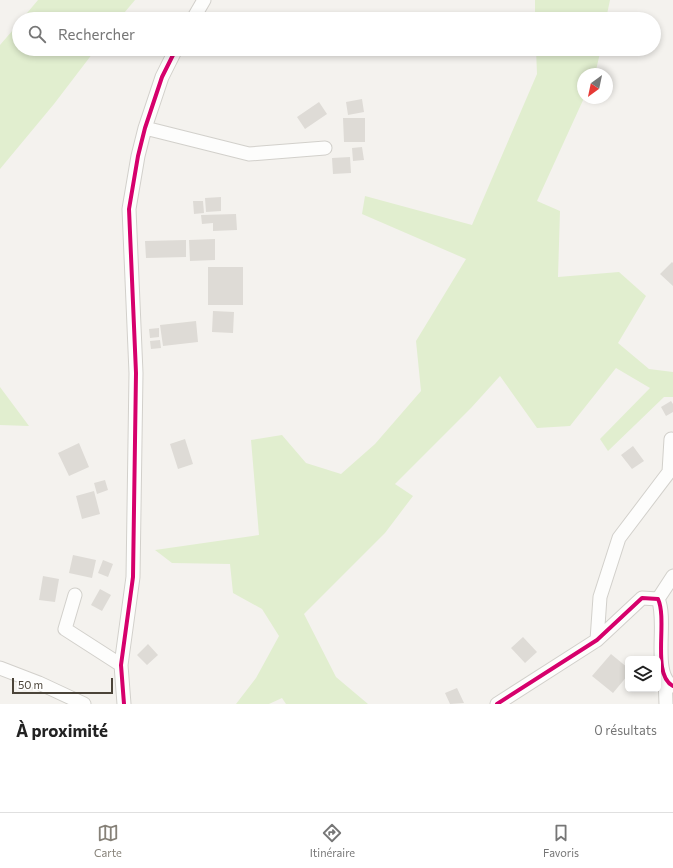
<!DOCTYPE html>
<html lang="fr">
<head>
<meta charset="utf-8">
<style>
  body { margin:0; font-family:Commissioner,sans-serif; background:#f2f2f2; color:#222 }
  .controls { position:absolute; right:12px; bottom:12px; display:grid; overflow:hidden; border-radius:6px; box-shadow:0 2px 6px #0003 }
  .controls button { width:36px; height:36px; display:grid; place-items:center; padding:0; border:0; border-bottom:1px solid #e0e0e0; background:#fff; color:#222; font:20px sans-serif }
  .compass { position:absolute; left:577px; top:68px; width:36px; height:36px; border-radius:50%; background:#fff; box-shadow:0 2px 6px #0003; rotate:213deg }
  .scale { position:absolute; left:12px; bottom:10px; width:101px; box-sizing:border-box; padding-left:4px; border:2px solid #4b4439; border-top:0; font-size:11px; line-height:14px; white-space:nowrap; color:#4b4439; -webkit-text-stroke:3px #fff; paint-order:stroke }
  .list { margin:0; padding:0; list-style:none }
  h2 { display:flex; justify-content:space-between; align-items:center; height:52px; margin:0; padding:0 16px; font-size:17px }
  h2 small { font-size:13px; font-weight:400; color:#767676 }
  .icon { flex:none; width:22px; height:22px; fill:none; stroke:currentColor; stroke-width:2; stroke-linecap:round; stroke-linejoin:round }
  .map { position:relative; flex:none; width:673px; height:704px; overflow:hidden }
  .search { position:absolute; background:#fff; box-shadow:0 2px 6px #0003; left:12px; right:12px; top:12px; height:44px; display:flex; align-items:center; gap:10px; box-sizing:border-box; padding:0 14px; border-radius:22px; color:#767676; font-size:15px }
  .sheet { height:108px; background:#fff }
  nav { display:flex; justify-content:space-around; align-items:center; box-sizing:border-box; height:56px; border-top:1px solid #e0e0e0; background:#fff; font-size:11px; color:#767676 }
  nav a { display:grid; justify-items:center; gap:2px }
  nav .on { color:#868178 }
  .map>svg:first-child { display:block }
  .green { fill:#e1eecf }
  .building { fill:#dedbd6 }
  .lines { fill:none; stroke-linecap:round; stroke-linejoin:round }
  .minor-casing { stroke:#d2d0cb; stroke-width:15 }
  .minor { stroke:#fdfdfc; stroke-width:13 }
  .cycleway-casing { stroke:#fff; stroke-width:6 }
  .cycleway { stroke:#d6006c; stroke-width:4 }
</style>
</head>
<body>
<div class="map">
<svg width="673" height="704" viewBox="0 0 673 704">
  <rect width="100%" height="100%" fill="#f4f2ee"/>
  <path class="green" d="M38,0H135L119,19H22Z
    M535,0H610L606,19H535Z
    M19,23V49H96L54,104L0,169V45Z
    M536,49H601L595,74H583L584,98L537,201L560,211L558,277L619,272L646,296L618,343L649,369L673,372V397H664L608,451L600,439L650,388L616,368L570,426L537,428L500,376L471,408L395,484L413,496L385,533L304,614L336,677L368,704H286L282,698L269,704H236L256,678L279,636L262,609L233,593L230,564L172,563L155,550L259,535L251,440L282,435L306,463L341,474L375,444L421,391L416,341L466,259L362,214L365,196L472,225L537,74Z
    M0,387L29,426L0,425Z"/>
  <path class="building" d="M362,99L364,112L348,115L346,102Z
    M319,102L327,114L305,129L297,117Z
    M343,118H365V142H344Z
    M362,147L364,160L353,161L352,148Z
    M350,157L351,173L333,174L332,158Z
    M221,197V211L206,212L205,198Z
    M193,201H203L204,213L194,214Z
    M236,214L237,230L213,231V223L202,224L201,215Z
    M215,239V260L190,261L189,240Z
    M186,240V257L146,258L145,241Z
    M672,262L673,263V286L660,274Z
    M208,267H243V305H208Z
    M213,311L234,312L233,333L212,332Z
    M196,321L198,342L163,346L160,325Z
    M159,328V337L150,338L149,329Z
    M160,340L161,348L151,349L150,341Z
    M671,401L673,404V412L666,416L661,407Z
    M185,439L193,464L178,469L170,444Z
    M79,443L89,467L69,476L58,453Z
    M633,446L644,461L632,469L621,455Z
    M105,480L108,490L97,494L94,483Z
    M94,491L100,514L82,519L76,496Z
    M73,555L96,560L92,578L69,573Z
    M103,560L113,564L108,577L98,573Z
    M43,576L59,579L55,602L39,600Z
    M100,589L111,595L102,611L91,605Z
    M523,637L537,652L525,663L511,648Z
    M148,644L158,655L147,665L137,655Z
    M611,654L628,668V675L613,693L592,676Z
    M457,688L464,703L450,704L445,693Z"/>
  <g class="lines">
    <defs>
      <path id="minor" d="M193,19L204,0
        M145,128L249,154L325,148
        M75,595L65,629L121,665
        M658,599L673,576
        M597,640L600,597L619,538L669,472L671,439
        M0,668L39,683L84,704
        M665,677L666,704
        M124,704L121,665L133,577L136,373L129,209L138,156L145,128L162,77L176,49
        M497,704L597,640L642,598L658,599C668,621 651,675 673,686"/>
    </defs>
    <use href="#minor" class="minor-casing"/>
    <use href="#minor" class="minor"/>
    <defs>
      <path id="cycleway" d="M124,704L121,665L133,577L136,373L129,209L138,156L145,128L162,77L176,49
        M497,704L597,640L642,598L658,599C668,621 651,675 673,686"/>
    </defs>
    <use href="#cycleway" class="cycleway-casing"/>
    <use href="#cycleway" class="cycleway"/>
  </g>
</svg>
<div class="controls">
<button><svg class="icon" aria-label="layers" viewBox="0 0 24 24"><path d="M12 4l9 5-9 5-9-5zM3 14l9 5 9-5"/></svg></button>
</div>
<svg class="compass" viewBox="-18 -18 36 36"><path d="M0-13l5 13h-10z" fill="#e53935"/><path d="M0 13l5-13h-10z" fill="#767676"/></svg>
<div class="scale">50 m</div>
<div class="search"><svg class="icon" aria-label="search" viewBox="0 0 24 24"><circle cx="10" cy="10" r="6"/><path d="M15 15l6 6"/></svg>Rechercher</div>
</div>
<section class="sheet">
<h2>À proximité<small>0 résultats</small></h2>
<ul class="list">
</ul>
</section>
<nav>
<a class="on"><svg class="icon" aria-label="map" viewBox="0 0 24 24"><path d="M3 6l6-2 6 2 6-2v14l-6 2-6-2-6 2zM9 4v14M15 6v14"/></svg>Carte</a>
<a><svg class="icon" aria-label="directions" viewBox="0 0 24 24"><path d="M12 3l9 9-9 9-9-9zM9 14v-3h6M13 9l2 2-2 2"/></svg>Itinéraire</a>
<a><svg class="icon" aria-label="saved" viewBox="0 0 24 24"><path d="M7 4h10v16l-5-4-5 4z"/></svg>Favoris</a>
</nav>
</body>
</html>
